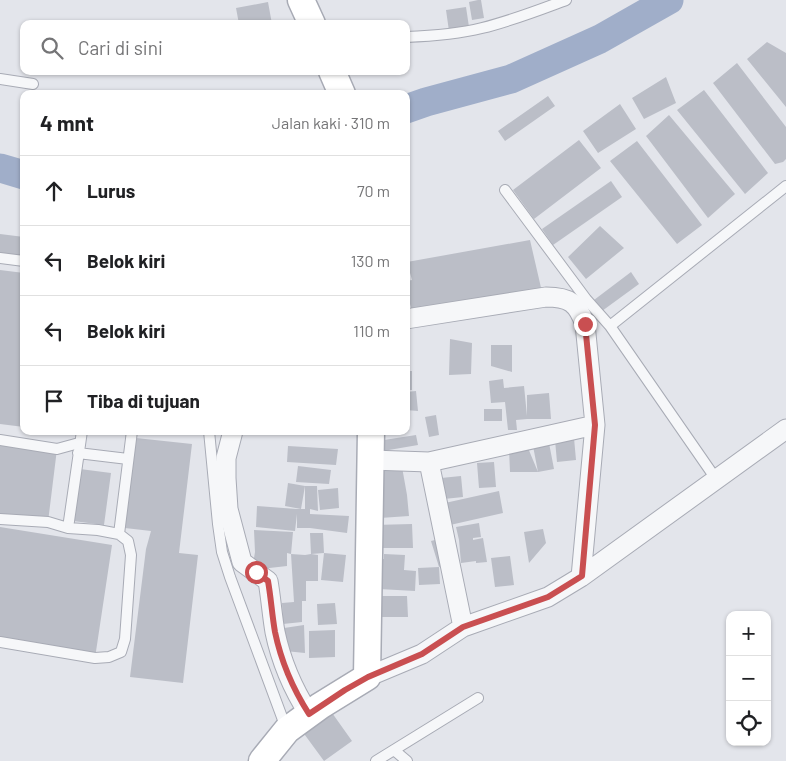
<!DOCTYPE html>
<html lang="id">
<head>
<meta charset="utf-8">
<style>
  body { margin:0; font-family:Barlow,sans-serif; background:#f2f2f2; color:#202124 }
  .controls { position:absolute; right:15px; bottom:15px; display:grid; overflow:hidden; border-radius:10px; box-shadow:0 1px 4px #0004 }
  .controls button { width:45px; height:45px; display:grid; place-items:center; padding:0; border:0; border-bottom:1px solid #e0e0e0; background:#fff; color:#202124; font:25px sans-serif }
  .stop { position:absolute; width:15px; height:15px; margin:-11px; border:4px solid #c94f51; border-radius:50%; background:#fff }
  .stop.end { background:#c94f51; border-color:#fff; box-shadow:0 1px 5px #0008 }
  .list { margin:0; padding:0; list-style:none }
  h2 { display:flex; justify-content:space-between; align-items:center; height:65px; margin:0; padding:0 20px; font-size:21px }
  h2 small { font-size:16px; font-weight:400; color:#757577 }
  .list li { display:grid; grid-template-columns:32px 1fr auto; gap:15px; align-items:center; box-sizing:border-box; height:70px; padding:0 20px; border-top:1px solid #e0e0e0 }
  .list b { display:block; font-size:19px; white-space:nowrap }
  .list em { font-size:16px; font-style:normal; color:#757577 }
  .icon { flex:none; width:28px; height:28px; fill:none; stroke:currentColor; stroke-width:2; stroke-linecap:round; stroke-linejoin:round }
  .map { position:relative; flex:none; width:786px; height:761px; overflow:hidden }
  .search { position:absolute; background:#fff; box-shadow:0 1px 4px #0004; left:20px; top:20px; width:390px; height:55px; display:flex; align-items:center; gap:12px; box-sizing:border-box; padding:0 18px; border-radius:10px; color:#757577; font-size:19px }
  .panel { position:absolute; background:#fff; box-shadow:0 1px 4px #0004; left:20px; top:90px; width:390px; height:345px; border-radius:10px }
  .map>svg:first-child { display:block }
  .lines { fill:none; stroke-linecap:round; stroke-linejoin:round }
  .river { stroke:#a0aec9; stroke-width:29 }
  .building { fill:#bbbec7 }
  .lane-casing { stroke:#a8abb5; stroke-width:12 }
  .street-casing { stroke:#a8abb5; stroke-width:21 }
  .secondary-casing { stroke:#a8abb5; stroke-width:29 }
  .lane { stroke:#f6f7f9; stroke-width:10 }
  .street { stroke:#f6f7f9; stroke-width:19 }
  .secondary { stroke:#fff; stroke-width:26 }
  .route { stroke:#c94f51; stroke-width:6 }
</style>
</head>
<body>
<div class="map">
<svg width="786" height="761" viewBox="0 0 786 761">
  <rect width="100%" height="100%" fill="#e3e5eb"/>
  <g class="lines">
    <path class="river" d="M406,109L426,102L511,79L600,39L669,0
      M0,168L24,175"/>
  </g>
  <path class="building" d="M478,0H481L484,18L472,20L469,2Z
    M268,2L272,24H239L236,8Z
    M466,7L469,27L449,31L446,10Z
    M767,42L786,53V107L747,59Z
    M737,63L786,127V159L783,162L775,164L713,83Z
    M666,77L676,103L644,119L632,98Z
    M704,90L768,173L745,194L677,110Z
    M548,96L555,106L505,141L498,131Z
    M620,104L636,129L598,153L583,131Z
    M669,115L735,194L708,218L646,136Z
    M579,140L601,168L534,219L513,190Z
    M637,141L702,225L677,244L610,161Z
    M611,181L622,197L553,245L542,229Z
    M600,226L624,248L586,279L568,257Z
    M0,234L24,237V261L0,258Z
    M530,240L542,292L412,312L406,288V281L412,280L407,262Z
    M0,270L24,273V427L0,424Z
    M631,272L639,284L602,311L594,300Z
    M450,339L472,343L471,374L449,375Z
    M491,345H512V372L491,366Z
    M406,371H412V390H406Z
    M503,379L504,388L524,386L527,416V395L549,393L551,419H527L516,420L517,430H508L505,402L491,403L489,381Z
    M416,391L418,411L406,410V392Z
    M484,409H502V421H484Z
    M436,415L439,435L429,437L425,417Z
    M416,435L418,445L383,451L384,440Z
    M136,438L192,444L179,553L198,555L183,683L130,677L146,549L151,531L125,528Z
    M574,438L576,460L557,462L555,440Z
    M0,442L57,449L48,522L0,517Z
    M549,443L554,469L538,472L533,446Z
    M288,446L338,449L336,465L287,462Z
    M528,448L538,472H510L509,449Z
    M494,462L496,487L479,488L477,463Z
    M298,466L331,470L329,484L296,482Z
    M402,467L407,495L409,516L380,518L374,471Z
    M80,469L111,473L104,525L73,521Z
    M461,476L463,497L444,499L441,478Z
    M288,483L305,486H317L318,511L310,509V514L349,516L347,533L310,528H297V514L295,531L256,527L257,506L297,509H305V486L301,509L285,506Z
    M338,488L339,508L320,510L318,490Z
    M499,491L503,513L450,525L445,503Z
    M479,523L481,537L473,538V540L483,538L487,562L476,563V561L461,563L459,540L456,527Z
    M412,524L413,548H381L374,525Z
    M0,527L112,545L95,658L0,643Z
    M543,529L546,543L529,563L524,532Z
    M254,530L293,532L291,554L305,555L311,554L310,533H323L324,553L346,555L343,582L321,580L324,553L311,554L318,555V581H306V601H302V622L283,624L282,603L294,602L291,554L287,553V566L252,570L255,552Z
    M439,539L447,564L439,567L431,541Z
    M384,554L405,555L404,570L416,571L415,591L379,589L374,559H384Z
    M510,556L514,585L495,587L491,558Z
    M439,567L440,584L419,585L418,568Z
    M379,596H407L408,617H379Z
    M335,603L337,624L318,625L317,604Z
    M304,625L305,653L285,651L284,628Z
    M335,630V657L309,658V631Z
    M330,710L352,741L324,761L302,731Z"/>
  <g class="lines">
    <defs>
      <path id="lane" d="M406,37C432,36 458,34 482,28C511,21 539,10 566,0
        M0,79L33,84
        M505,190L586,299L610,326L716,479
        M0,258L24,261
        M610,326L786,186
        M209,431L218,524L222,552L230,577L286,728
        M0,440L57,449L79,443
        M78,453L128,459
        M0,519L48,522L68,528L82,431
        M119,534L132,431
        M0,642L95,658L109,657L121,652L125,639L131,555L128,541L119,534L98,530L68,528
        M394,750L407,761
        M376,761L478,698"/>
      <path id="street" d="M406,319L546,297C570,297 577,303 585,324L595,425L581,577
        M233,431L226,458V478L228,509L242,562L268,581C271,598 272,615 275,632C281,661 293,689 309,714
        M371,460L429,462L595,425
        M429,462L463,627
        M367,677L422,654L463,627L548,597L581,577L786,429"/>
      <path id="secondary" d="M301,0L312,24
        M332,71L342,94
        M262,761L287,730L320,706L367,677L371,431"/>
    </defs>
    <use href="#lane" class="lane-casing"/>
    <use href="#street" class="street-casing"/>
    <use href="#secondary" class="secondary-casing"/>
    <use href="#lane" class="lane"/>
    <use href="#street" class="street"/>
    <use href="#secondary" class="secondary"/>
  </g>
  <g class="lines">
    <path class="route" d="M256,572L268,581C271,598 272,615 275,632C281,661 293,689 309,714L345,690L368,677L422,654L463,627L548,597L582,576L595,425L585,324"/>
  </g>
</svg>
<div class="controls">
<button>+</button>
<button>−</button>
<button><svg class="icon" aria-label="locate" viewBox="0 0 24 24"><circle cx="12" cy="12" r="6"/><path d="M12 2v4M12 18v4M2 12h4M18 12h4"/></svg></button>
</div>
<div class="stop" style="left:256px;top:572px"></div>
<div class="stop end" style="left:585px;top:324px"></div>
<div class="search"><svg class="icon" aria-label="search" viewBox="0 0 24 24"><circle cx="10" cy="10" r="6"/><path d="M15 15l6 6"/></svg>Cari di sini</div>
<section class="panel">
<h2>4 mnt<small>Jalan kaki · 310 m</small></h2>
<ul class="list">
<li><svg class="icon" aria-label="ahead" viewBox="0 0 24 24"><path d="M12 20V5M6 11l6-6 6 6"/></svg><div><b>Lurus</b></div><em>70 m</em></li>
<li><svg class="icon" aria-label="left" viewBox="0 0 24 24"><path d="M17 20v-9H6M10 6l-5 5 5 5"/></svg><div><b>Belok kiri</b></div><em>130 m</em></li>
<li><svg class="icon" aria-label="left" viewBox="0 0 24 24"><path d="M17 20v-9H6M10 6l-5 5 5 5"/></svg><div><b>Belok kiri</b></div><em>110 m</em></li>
<li><svg class="icon" aria-label="arrive" viewBox="0 0 24 24"><path d="M6 21V4h12l-3 4 3 4H6"/></svg><div><b>Tiba di tujuan</b></div></li>
</ul>
</section>
</div>
</body>
</html>
